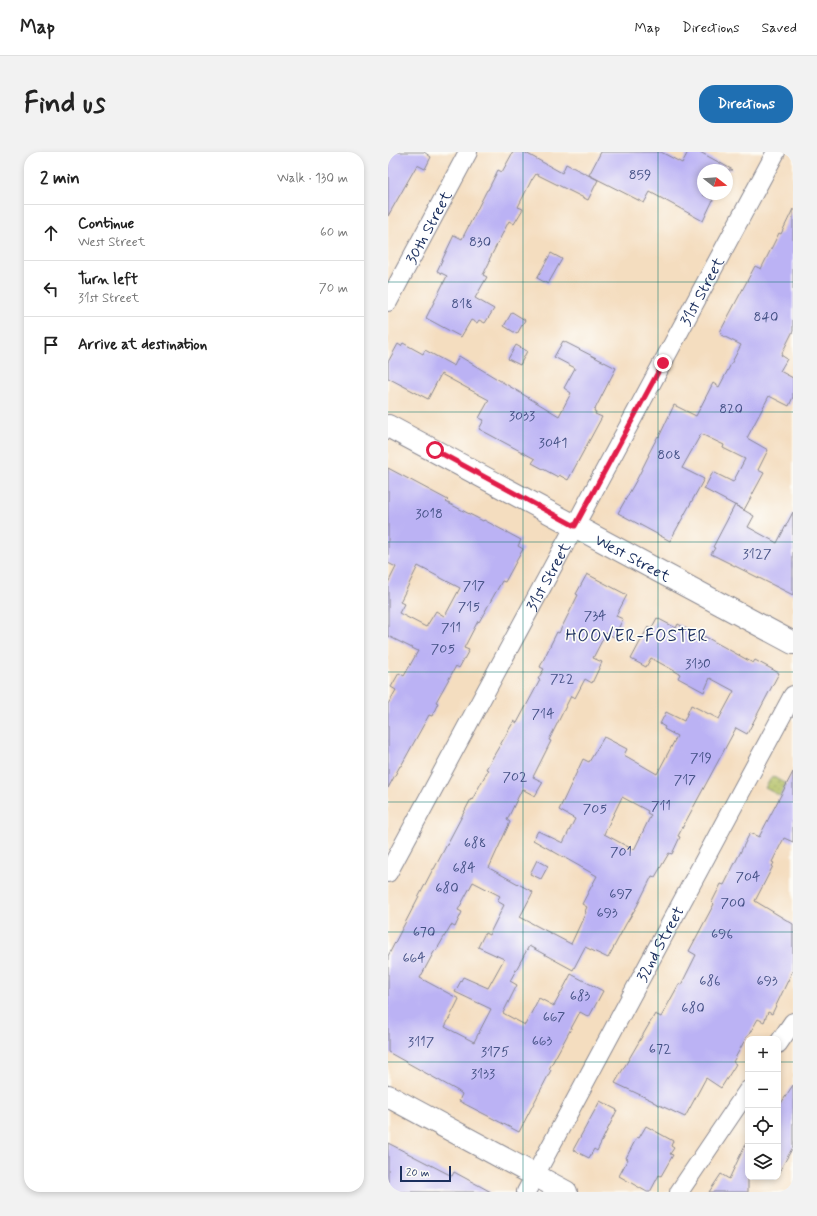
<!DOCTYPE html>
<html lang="en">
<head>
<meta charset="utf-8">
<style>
  body { margin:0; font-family:Mynerve,sans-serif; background:#f2f2f2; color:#222 }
  .controls { position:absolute; right:12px; bottom:12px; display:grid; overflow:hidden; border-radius:8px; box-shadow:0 2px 6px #0003 }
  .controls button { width:36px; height:36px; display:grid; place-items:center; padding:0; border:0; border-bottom:1px solid #e0e0e0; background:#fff; color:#222; font:20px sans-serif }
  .compass { position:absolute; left:309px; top:12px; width:36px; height:36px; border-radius:50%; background:#fff; box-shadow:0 2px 6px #0003; rotate:107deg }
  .scale { position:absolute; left:12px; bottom:10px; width:51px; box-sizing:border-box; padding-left:4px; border:2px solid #1b2f5e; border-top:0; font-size:11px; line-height:14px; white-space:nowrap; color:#1b2f5e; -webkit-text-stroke:3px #fdfcf7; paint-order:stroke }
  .stop { position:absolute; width:12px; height:12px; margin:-9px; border:3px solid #e11d48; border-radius:50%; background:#fff }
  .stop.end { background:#e11d48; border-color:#fff; box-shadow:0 1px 4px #0008 }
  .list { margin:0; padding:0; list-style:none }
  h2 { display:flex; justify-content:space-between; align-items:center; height:52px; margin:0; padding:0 16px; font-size:17px }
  h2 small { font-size:13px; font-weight:400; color:#767676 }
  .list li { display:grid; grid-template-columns:26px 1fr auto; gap:12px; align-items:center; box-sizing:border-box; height:56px; padding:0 16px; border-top:1px solid #e0e0e0 }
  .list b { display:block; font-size:15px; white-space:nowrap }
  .list p { margin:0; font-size:13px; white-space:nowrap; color:#767676 }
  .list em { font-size:13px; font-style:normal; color:#767676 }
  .icon { flex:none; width:22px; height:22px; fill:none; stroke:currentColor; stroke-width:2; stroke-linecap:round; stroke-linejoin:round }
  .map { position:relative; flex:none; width:405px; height:1040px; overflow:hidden; border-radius:16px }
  header { display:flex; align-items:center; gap:24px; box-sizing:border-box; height:56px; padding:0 20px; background:#fff; border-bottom:1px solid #e0e0e0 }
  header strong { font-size:19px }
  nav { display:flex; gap:22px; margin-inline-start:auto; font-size:14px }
  .intro { display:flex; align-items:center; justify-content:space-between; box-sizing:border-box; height:96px; padding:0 24px }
  h1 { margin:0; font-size:28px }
  .button { padding:10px 18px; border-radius:16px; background:#1f6fb2; color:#fff; font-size:14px; font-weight:700 }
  main { display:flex; gap:24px; padding:0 24px }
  aside { flex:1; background:#fff; border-radius:16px; box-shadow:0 2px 6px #0003 }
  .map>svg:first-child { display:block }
  .grass { fill:url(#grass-dots); stroke:#66765f }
  .building { fill:#bbb2f4; fill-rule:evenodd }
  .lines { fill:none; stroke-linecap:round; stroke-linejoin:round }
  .street-casing { stroke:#88868e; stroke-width:20 }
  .secondary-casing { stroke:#88868e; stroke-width:24 }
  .street { stroke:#fff; stroke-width:18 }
  .secondary { stroke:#fff; stroke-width:22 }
  .route { stroke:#e11d48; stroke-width:5 }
  .grid { fill:none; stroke:#0f766e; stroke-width:1; stroke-opacity:0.55 }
  .labels { text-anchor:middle; stroke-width:3.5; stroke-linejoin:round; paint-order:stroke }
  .number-label { font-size:14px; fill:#435084 }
  .street-label { font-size:16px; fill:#1b2f5e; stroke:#fdfcf7 }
  .neighbourhood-label { font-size:17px; letter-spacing:1px; fill:#1b2f5e; stroke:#fdfcf7 }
</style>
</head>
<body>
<header>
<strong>Map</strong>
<nav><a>Map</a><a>Directions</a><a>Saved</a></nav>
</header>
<div class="intro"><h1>Find us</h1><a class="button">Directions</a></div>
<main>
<aside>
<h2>2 min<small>Walk · 130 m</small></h2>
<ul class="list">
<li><svg class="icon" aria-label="ahead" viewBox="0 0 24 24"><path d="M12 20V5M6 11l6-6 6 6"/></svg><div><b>Continue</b><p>West Street</p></div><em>60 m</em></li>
<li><svg class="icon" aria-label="left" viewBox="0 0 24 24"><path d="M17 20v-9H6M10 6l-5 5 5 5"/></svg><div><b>Turn left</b><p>31st Street</p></div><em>70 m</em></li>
<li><svg class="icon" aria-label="arrive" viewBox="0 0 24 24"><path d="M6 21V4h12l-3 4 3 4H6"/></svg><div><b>Arrive at destination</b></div></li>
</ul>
</aside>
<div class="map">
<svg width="405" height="1040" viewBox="0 0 405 1040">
  <defs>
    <pattern id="grass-dots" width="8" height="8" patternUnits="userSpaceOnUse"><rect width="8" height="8" fill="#b1be60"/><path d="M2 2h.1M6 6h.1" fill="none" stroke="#8f9b52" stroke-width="1.8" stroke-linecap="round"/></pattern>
  </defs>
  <rect width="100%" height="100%" fill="#fdfcf7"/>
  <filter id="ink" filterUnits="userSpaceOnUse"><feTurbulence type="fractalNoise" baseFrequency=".025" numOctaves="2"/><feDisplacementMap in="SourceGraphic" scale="8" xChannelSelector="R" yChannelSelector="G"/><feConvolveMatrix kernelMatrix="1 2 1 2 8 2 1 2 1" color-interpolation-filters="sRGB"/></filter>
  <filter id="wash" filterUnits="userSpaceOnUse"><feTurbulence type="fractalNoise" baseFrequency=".012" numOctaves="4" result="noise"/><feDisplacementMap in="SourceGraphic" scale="16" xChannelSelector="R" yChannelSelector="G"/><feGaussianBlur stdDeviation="0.9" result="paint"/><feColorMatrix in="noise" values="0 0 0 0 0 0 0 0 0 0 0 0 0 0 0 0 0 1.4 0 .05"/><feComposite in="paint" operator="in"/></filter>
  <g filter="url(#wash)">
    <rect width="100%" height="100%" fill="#f4ddbf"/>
    <path class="grass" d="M384,624L398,632L393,642L405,649V651L377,636Z"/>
    <g id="blocks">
      <path class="building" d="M0,0H36L43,5L37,17L29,13L0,64Z
        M125,0H136L174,21L178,12L210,28L200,48L148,22L144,28V27L130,55L135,57L126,72L121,69L101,108L102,109L95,123L99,125L87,146L106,157L97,171L91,168L89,171L83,168L73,185L38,166L59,124L49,119L66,83L74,87L99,38H100L110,18L114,20Z
        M213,0H273L294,11L300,0H312L345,18H315V43L325,48L315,69L262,40L256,51L201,23Z
        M405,57V179L393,203L399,207L392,219L405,226V245L401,254L381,244L359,286L380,298L370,318L376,321L356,358L316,337L325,320L345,330L357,307L335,296L336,293L313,282L294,316L316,327L282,389L230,361L249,327L261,303H260L270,284L271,285L286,253L308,264L325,231L331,235L353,193L333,183L334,181L332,180L367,114L373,117L391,81L393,82Z
        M163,101L174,107L160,132L149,126Z
        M124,160L137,168L129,182L116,174Z
        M175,189L228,216L206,259L208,260L207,262L214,265L180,328L171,323L170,325L144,311L147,307L91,277L96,268L91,266L101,248L53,222L40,247L0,226V210L10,192L13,194L15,191L35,202L37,198L66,214L71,204L171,264L183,241L176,236L187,216L166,205Z
        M128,193L139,199L132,213L120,207Z
        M0,316L60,348L58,350L95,369L96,368L133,388L130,394L135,397L117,430L114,429L91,470L90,469L76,496L81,498L71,516L68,514L48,550L50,551L44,564L41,563L13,614H12L0,636V552L8,538L3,535L11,521L16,524L30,499L0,484V485V431L8,415L0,411ZM30,414L72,436L58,462L56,464L48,459L38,475L11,461L16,452L12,450Z
        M347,353L366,364L360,375L389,391L405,360V443L323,402L327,396L325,395Z
        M199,422L239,443L228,464L235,467L226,485L218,481L205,506L214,510L204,531L197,527L187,546L183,544L161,588L163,589L145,625L155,630L147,644L134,637L119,668L122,670L101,716L145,740L132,765L183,792L198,760L197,759L199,755L194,752L209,724L145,688L150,679L175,691L187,667L171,658L195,607L201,610L216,585L239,597L236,603L269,622L289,584L276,577L277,575L272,572L278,560L296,569L303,553L331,567L346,539L322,526L316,540L290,526L292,522L263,506L258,515L243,507L260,475L263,477L269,466L288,476L290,472L315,486L316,484L365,511L367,508L391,521L359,582L348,576L290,684L292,685L284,702L281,701L267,725L264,724L249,754L238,772L220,806L197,795L185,818L141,794L122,829L129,833L115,861L137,873L151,846L166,854L183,822L215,839L201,865L192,860L161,917L163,918L131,980L71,949L74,942L70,939L0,900V804L45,717H46L83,647L84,648L100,618L98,617L126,569L129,571L152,528L150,527L156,517L152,515L163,492L169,480L171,481L190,443L188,442ZM234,645L260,659L259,661L263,663L246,698L216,682ZM85,730L112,744L109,749L116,753L101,783L97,781L90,795L116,807L100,836L75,825L67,840L103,857L86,890L57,875L71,847L32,826L47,798L48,799L63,773L67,775L74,760L70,758Z
        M405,620V690L396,686L384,710L386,711L384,714H385L367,749L405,772V818L384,862L380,860L376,870L370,867L360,884H359L345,910L348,912L333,936L318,926L297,965L265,950V949L227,931L267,862L273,865L291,832L293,833L308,803L301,799L326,752L324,750L333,732L336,733L362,681L371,685Z
        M149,708L160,714L153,727L142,722Z
        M405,933V995L390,1022V956Z
        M212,949L229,958L209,999L206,997L201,1006L185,998Z
        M258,974L285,989L283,994L286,996L282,1002L285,1003L273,1024L271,1023L262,1040H259L231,1024L240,1007L238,1006L249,985L251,986Z
        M360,987V1040H321L333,1022L341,1027Z
        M0,991L64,1024L66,1020L103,1040H0Z"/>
    </g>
  </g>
  <g filter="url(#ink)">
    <use href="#blocks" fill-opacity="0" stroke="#88868e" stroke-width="1"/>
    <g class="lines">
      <defs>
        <g id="street">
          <path id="s1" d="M0,150L80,0"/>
          <path id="s2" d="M0,721L388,0"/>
          <path d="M390,892L405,870"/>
          <path id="s3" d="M138,1040L405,543"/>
          <path d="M291,1040L360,938"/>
        </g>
        <g id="secondary">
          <path id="s4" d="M0,274L405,491"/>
          <path d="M0,944L178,1040"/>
        </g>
      </defs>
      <use href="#street" class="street-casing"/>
      <use href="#secondary" class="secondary-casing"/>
      <use href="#street" class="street"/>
      <use href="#secondary" class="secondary"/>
    </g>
  </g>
  <g class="lines" filter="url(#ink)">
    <path class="route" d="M47,298L187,374L275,211"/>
  </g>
  <path class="grid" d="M135,0V1040M270,0V1040M0,130H405M0,260H405M0,390H405M0,520H405M0,650H405M0,780H405M0,910H360M390,910H405"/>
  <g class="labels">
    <g class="number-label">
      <text x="252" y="27">859</text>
      <text x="92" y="94">830</text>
      <text x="74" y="156">818</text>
      <text x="378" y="169">840</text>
      <text x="343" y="261">820</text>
      <text x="134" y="268">3033</text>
      <text x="165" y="295">3041</text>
      <text x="281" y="307">808</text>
      <text x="41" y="366">3018</text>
      <text x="369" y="406">3127</text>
      <text x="86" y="438">717</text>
      <text x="81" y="459">715</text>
      <text x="207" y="468">734</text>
      <text x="63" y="480">711</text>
      <text x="55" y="501">705</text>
      <text x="310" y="516">3130</text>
      <text x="174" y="531">722</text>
      <text x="155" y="566">714</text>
      <text x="313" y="610">719</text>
      <text x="127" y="629">702</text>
      <text x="297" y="632">717</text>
      <text x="273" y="658">711</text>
      <text x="207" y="661">705</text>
      <text x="87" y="695">688</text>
      <text x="233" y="704">701</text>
      <text x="76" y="720">684</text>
      <text x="360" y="729">704</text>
      <text x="59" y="740">680</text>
      <text x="233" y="746">697</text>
      <text x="345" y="755">700</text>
      <text x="219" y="765">693</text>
      <text x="36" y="784">670</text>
      <text x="334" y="786">696</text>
      <text x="26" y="810">664</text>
      <text x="322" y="833">686</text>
      <text x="379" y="833">693</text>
      <text x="192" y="848">683</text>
      <text x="305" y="860">680</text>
      <text x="166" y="869">667</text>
      <text x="154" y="893">663</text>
      <text x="33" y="894">3117</text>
      <text x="272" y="901">672</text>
      <text x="107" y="904">3175</text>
      <text x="95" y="926">3133</text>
    </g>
    <g class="street-label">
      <text dy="6" stroke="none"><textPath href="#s1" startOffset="85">30th Street</textPath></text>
      <text dy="6" stroke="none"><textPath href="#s2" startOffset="661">31st Street</textPath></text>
      <text dy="6" stroke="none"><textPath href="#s4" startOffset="278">West Street</textPath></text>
      <text dy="6" stroke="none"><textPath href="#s2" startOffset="337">31st Street</textPath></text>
      <text dy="6" stroke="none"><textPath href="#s3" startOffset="282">32nd Street</textPath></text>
    </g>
    <g class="neighbourhood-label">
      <text x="249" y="489">HOOVER-FOSTER</text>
    </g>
  </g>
</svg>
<div class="controls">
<button>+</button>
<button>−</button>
<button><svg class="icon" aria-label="locate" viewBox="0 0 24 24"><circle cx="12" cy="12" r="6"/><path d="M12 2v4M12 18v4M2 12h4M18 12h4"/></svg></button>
<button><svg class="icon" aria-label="layers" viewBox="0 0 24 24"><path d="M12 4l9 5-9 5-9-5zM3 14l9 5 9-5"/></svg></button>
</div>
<svg class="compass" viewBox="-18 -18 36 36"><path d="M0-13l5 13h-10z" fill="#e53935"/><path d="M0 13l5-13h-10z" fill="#767676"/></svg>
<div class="scale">20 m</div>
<div class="stop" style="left:47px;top:298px"></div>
<div class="stop end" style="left:275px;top:211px"></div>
</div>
</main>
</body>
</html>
